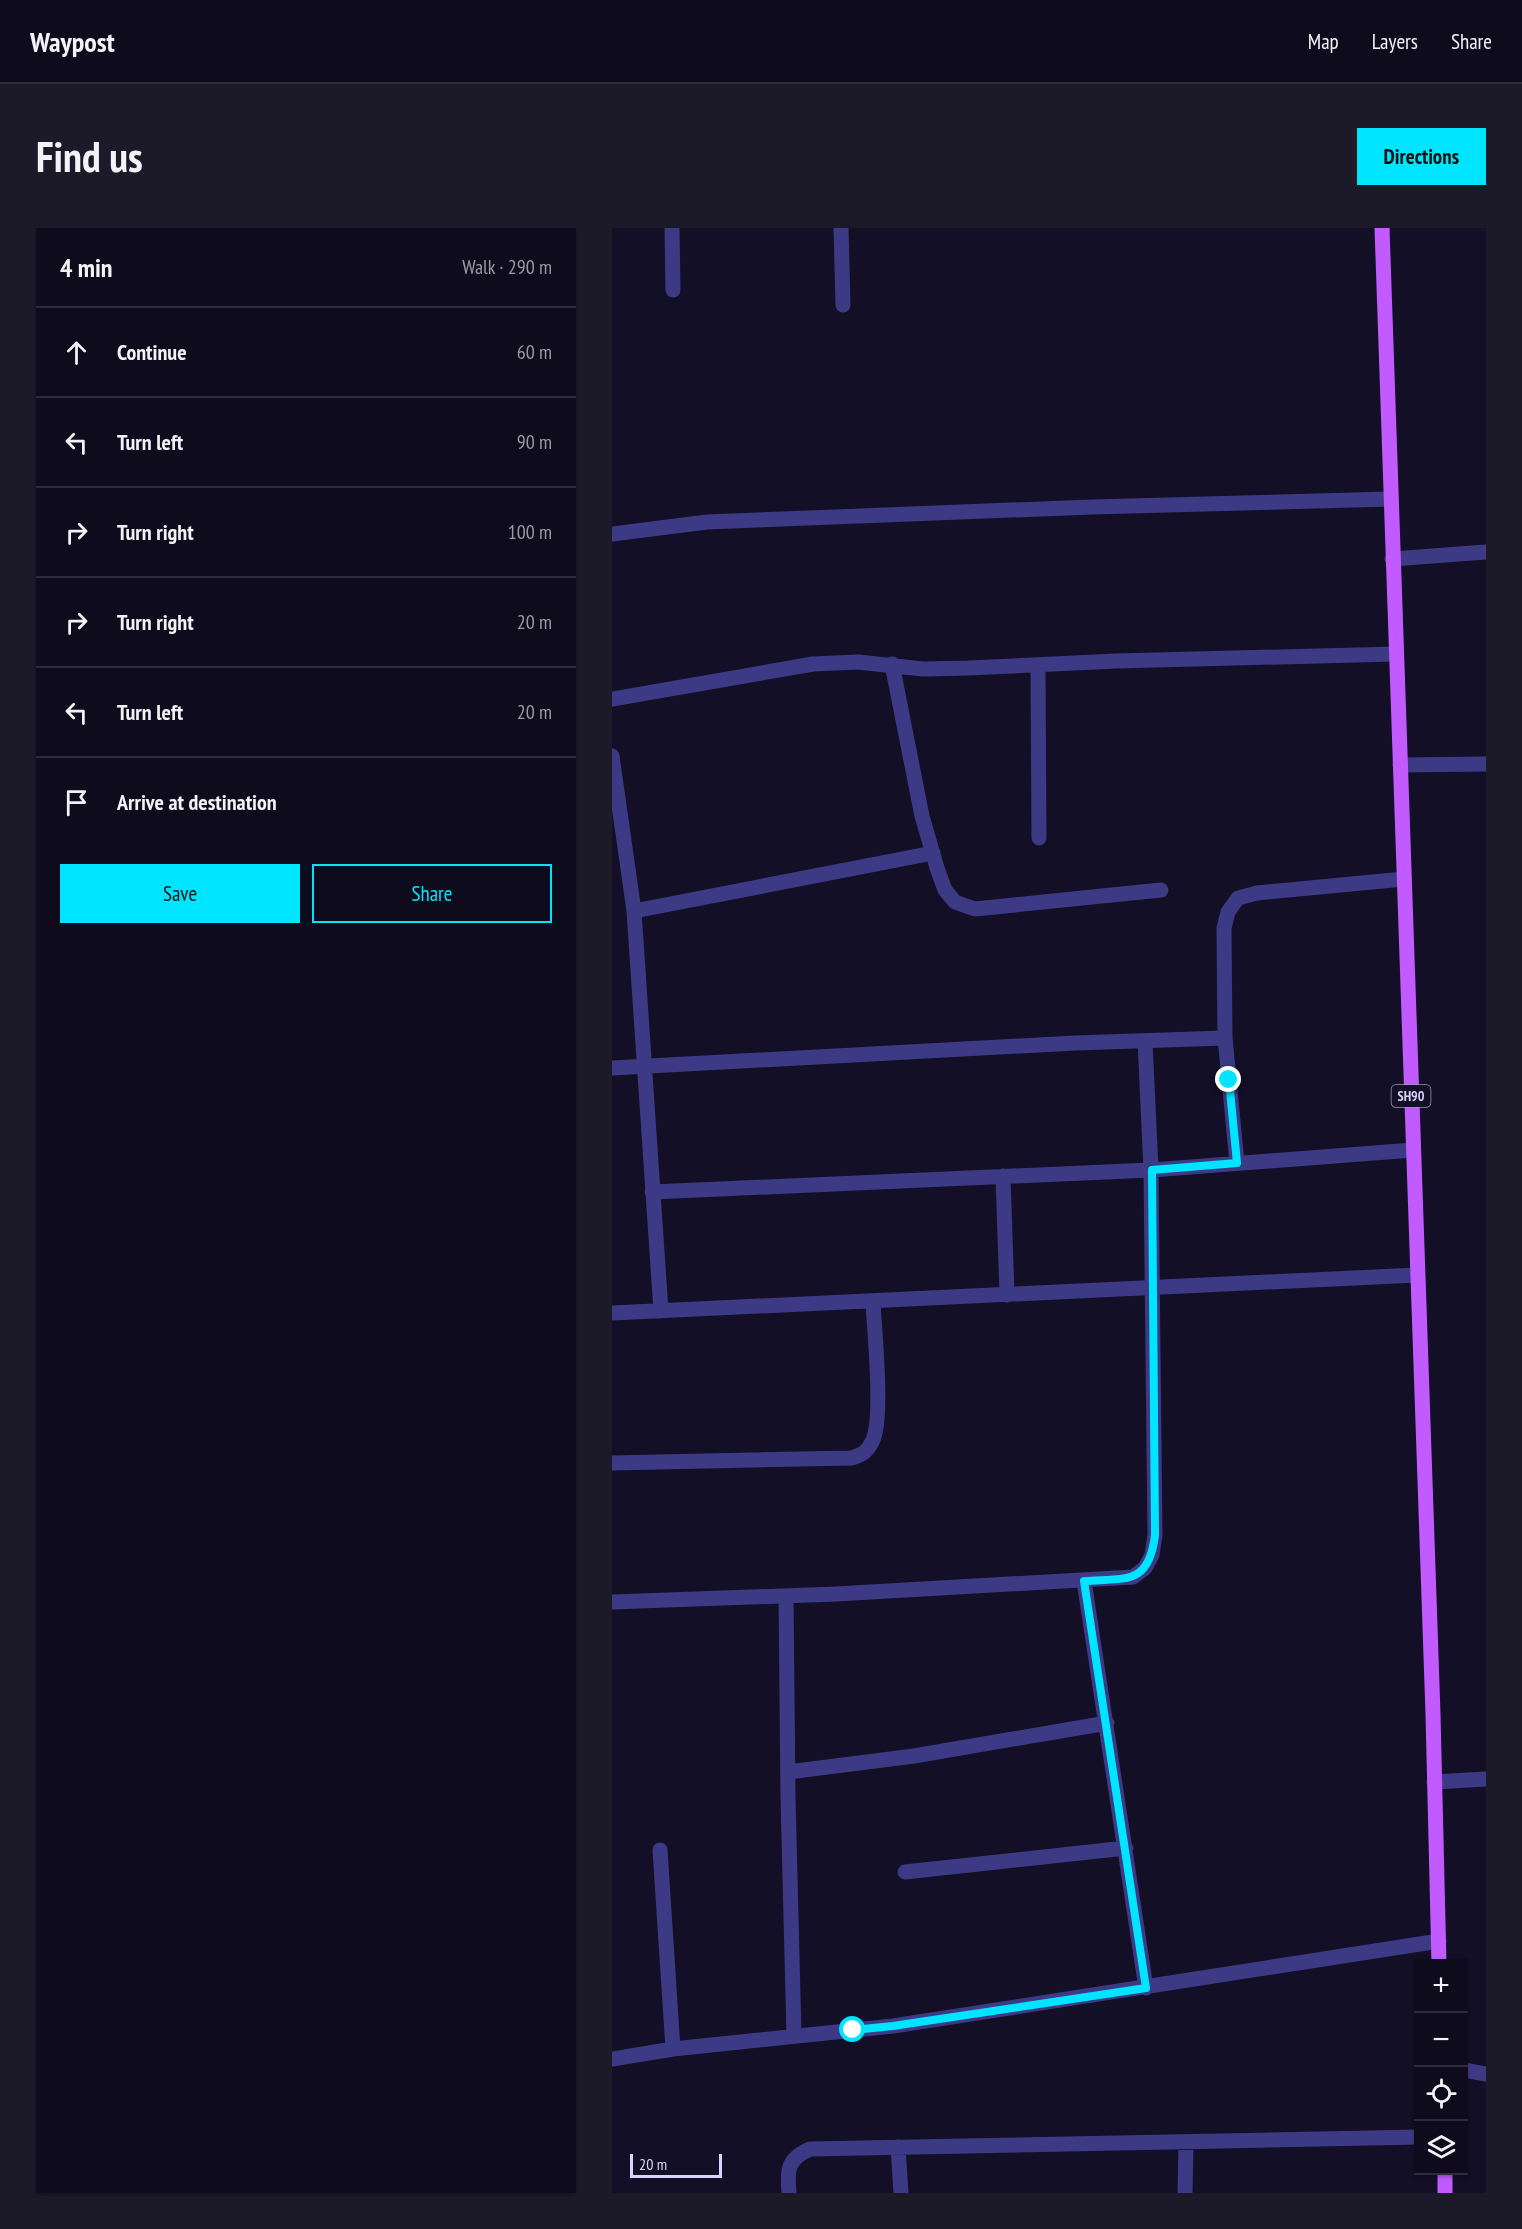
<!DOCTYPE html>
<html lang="en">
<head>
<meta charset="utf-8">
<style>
  body { margin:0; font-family:"PT Sans Narrow",sans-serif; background:#1c1929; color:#f1f3f6 }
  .controls { position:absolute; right:18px; bottom:18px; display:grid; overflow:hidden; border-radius:0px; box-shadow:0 2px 4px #0004 }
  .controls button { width:54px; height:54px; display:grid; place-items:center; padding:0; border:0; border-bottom:2px solid #2e2b3b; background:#0e0b1c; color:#f1f3f6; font:30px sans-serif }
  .scale { position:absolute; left:18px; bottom:15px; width:92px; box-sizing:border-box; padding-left:6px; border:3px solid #d9d4ff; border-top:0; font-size:16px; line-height:21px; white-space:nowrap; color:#d9d4ff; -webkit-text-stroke:4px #130f26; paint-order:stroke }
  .stop { position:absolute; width:18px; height:18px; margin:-14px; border:4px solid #00e5ff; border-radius:50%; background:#fff }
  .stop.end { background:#00e5ff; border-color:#fff; box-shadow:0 2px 6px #0008 }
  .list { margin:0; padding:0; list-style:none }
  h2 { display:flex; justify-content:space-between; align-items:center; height:78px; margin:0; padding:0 24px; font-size:26px }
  h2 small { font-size:20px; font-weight:400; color:#9b9ba3 }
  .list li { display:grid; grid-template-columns:39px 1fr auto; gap:18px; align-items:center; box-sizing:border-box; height:90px; padding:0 24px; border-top:2px solid #2e2b3b }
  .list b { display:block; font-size:22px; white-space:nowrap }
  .list em { font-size:20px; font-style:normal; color:#9b9ba3 }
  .actions { display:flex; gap:12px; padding:18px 24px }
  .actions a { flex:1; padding:14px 0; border:2px solid #00e5ff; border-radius:0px; text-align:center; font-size:21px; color:#00e5ff }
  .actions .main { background:#00e5ff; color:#111 }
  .icon { flex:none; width:33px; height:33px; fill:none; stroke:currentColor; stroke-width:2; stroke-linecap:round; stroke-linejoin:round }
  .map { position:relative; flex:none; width:874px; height:1965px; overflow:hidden; border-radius:0px }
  header { display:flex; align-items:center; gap:36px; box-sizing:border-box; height:84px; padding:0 30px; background:#0e0b1c; border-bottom:2px solid #2e2b3b }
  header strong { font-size:28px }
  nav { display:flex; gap:33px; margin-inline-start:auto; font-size:21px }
  .intro { display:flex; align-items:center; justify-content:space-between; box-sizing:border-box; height:144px; padding:0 36px }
  h1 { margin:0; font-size:42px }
  .button { padding:15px 27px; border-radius:0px; background:#00e5ff; color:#111; font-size:21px; font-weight:700 }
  main { display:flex; gap:36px; padding:0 36px }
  aside { flex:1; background:#0e0b1c; border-radius:0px; box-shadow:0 2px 4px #0004 }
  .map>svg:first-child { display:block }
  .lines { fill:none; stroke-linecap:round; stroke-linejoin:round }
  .minor { stroke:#3d3a85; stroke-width:15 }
  .major { stroke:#c25bff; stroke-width:15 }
  .route { stroke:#00e5ff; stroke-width:8 }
  .labels { text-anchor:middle; stroke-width:4.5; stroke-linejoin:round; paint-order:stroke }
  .shield { fill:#130f26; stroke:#9e99be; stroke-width:1.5 }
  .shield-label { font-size:14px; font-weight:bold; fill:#d9d4ff }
</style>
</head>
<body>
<header>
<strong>Waypost</strong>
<nav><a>Map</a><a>Layers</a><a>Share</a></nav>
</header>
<div class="intro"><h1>Find us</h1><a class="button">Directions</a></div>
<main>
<aside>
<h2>4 min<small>Walk · 290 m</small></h2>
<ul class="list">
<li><svg class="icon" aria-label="ahead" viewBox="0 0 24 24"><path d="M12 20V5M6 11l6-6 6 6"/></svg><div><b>Continue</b></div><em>60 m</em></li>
<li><svg class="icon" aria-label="left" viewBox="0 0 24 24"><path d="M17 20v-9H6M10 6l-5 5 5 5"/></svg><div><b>Turn left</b></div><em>90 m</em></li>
<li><svg class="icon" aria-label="right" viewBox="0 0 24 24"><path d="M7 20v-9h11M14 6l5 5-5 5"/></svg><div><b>Turn right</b></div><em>100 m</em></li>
<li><svg class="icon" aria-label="right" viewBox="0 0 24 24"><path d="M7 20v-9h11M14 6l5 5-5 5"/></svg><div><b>Turn right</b></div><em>20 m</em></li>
<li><svg class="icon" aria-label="left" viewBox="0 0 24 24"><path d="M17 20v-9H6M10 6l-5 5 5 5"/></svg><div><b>Turn left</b></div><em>20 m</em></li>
<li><svg class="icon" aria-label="arrive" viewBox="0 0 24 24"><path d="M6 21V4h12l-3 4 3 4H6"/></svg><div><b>Arrive at destination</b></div></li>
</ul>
<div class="actions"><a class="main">Save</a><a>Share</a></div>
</aside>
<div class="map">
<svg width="874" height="1965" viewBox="0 0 874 1965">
  <rect width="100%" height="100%" fill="#130f26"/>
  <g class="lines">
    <path class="minor" d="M60,0L61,62
      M229,0L231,77
      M0,306L95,294L479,279L778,271
      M780,331L874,324
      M280,436L310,588L325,640L333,662L343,674L363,681L549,662
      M426,437L427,610
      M0,471L201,436L246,434L311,441L356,440L504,433L784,426
      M0,528L22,683L49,1083
      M788,537L874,536
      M22,683L321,625
      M0,840L463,815L613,810
      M625,935L613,810L612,700L616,684L626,670L645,665L792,651
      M391,948L395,1067
      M40,964L539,942L801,922
      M0,1085L805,1047
      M0,1235L239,1230C250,1227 255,1224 260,1214C272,1192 262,1101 261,1073
      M472,1353L534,1760
      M174,1368L176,1569L182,1808
      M0,1374L224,1366L521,1349L533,1340L540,1327L543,1307L539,942L533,813
      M176,1544L302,1528L495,1495
      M822,1554L874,1551
      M48,1622L61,1821
      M293,1644L514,1620
      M0,1831L61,1821L281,1798L827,1713
      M852,1842L874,1846
      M286,1919L289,1965
      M177,1965C175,1942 175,1931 198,1921L806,1909
      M573,1965L574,1914"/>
    <path class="major" d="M770,0L821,1486L827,1736
      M833,1942V1965"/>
  </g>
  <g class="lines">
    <path class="route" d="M241,1802L281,1798L534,1760L472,1353C515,1350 537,1357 543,1307L540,942L625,935L617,852"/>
  </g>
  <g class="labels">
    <rect class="shield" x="779.5" y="857" width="39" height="22" rx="4.5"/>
    <g class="shield-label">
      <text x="799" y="873">SH90</text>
    </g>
  </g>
</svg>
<div class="controls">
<button>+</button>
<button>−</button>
<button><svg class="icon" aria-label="locate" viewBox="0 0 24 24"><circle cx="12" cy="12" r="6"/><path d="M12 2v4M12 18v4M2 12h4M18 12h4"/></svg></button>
<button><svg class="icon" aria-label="layers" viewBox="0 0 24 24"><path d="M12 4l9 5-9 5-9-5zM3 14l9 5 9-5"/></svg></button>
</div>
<div class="scale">20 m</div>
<div class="stop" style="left:241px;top:1802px"></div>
<div class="stop end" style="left:617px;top:852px"></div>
</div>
</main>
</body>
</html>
